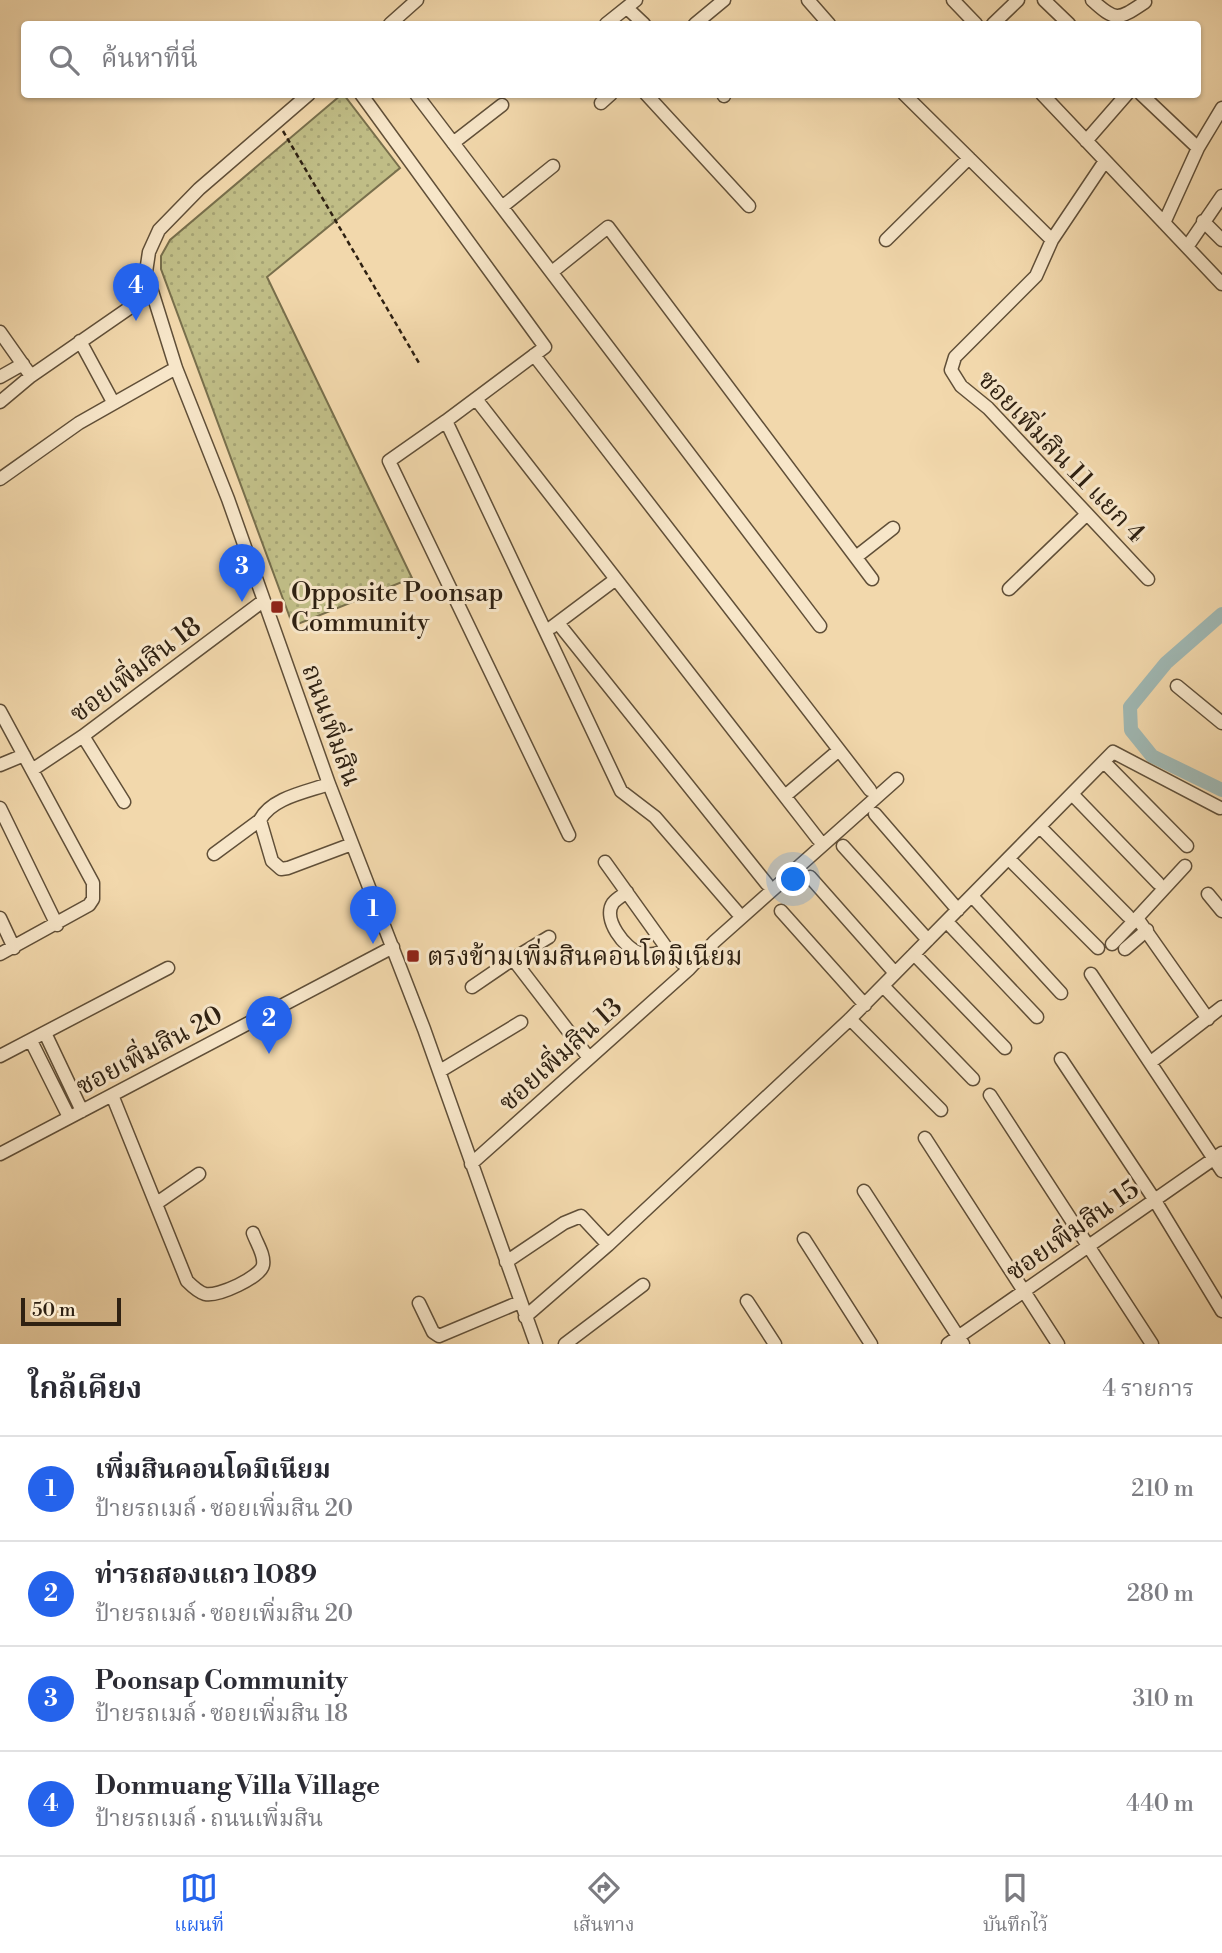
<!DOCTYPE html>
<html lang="th">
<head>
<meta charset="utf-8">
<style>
  body { margin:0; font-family:"Libre Bodoni","Noto Serif Thai",serif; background:#f2f2f3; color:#2b2b33 }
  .scale { position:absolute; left:21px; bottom:18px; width:100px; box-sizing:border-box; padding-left:7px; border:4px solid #2f2112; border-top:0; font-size:19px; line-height:24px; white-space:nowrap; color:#2f2112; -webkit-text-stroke:5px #f7e6c9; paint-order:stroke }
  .you { position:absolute; left:794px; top:880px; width:24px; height:24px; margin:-18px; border:5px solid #fff; border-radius:50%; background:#1a73e8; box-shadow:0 0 0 10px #1a73e833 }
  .badge { display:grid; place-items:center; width:46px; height:46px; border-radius:50%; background:#2563eb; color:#fff; font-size:23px; font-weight:700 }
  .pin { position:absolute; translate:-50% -58px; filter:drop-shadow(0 2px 4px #0008) }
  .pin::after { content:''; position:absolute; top:37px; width:24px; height:21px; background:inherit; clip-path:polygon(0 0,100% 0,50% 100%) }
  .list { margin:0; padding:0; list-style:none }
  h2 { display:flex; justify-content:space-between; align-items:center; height:91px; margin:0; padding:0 28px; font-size:30px }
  h2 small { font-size:23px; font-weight:400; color:#7c7c81 }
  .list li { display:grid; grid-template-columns:46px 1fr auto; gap:21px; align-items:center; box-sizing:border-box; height:105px; padding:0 28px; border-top:2px solid #e1e1e2 }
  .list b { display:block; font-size:26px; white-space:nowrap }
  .list p { margin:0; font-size:23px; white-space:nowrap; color:#7c7c81 }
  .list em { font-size:23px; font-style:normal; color:#7c7c81 }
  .icon { flex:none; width:38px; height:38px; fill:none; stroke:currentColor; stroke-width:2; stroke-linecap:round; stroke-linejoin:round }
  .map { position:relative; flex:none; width:1222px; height:1344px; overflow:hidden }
  .search { position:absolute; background:#fff; box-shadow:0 2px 5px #0004; left:21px; right:21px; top:21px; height:77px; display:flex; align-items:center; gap:18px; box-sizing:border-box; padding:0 24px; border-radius:7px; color:#7c7c81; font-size:26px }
  .sheet { height:511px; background:#fff }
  nav { display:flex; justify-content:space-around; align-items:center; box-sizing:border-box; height:98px; border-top:2px solid #e1e1e2; background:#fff; font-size:19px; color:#7c7c81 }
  nav a { display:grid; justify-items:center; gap:4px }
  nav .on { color:#2563eb }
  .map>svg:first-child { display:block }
  .green { fill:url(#green-dots); stroke:#786f4c; stroke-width:2 }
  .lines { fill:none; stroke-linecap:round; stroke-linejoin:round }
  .canal { stroke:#9fb8b4; stroke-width:14 }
  .minor-casing { stroke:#604f38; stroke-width:15 }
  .path { stroke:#2f2112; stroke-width:2.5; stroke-dasharray:5 3.5; stroke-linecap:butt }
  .minor { stroke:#f7e6c9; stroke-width:12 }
  .poi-dot { fill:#8f2418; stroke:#f7e6c9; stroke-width:2.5 }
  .labels { text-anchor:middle; stroke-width:6; stroke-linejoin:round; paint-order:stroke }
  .street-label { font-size:26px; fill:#2f2112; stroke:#f7e6c9 }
  .poi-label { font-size:26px; fill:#2f2112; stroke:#f7e6c9; text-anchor:start }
</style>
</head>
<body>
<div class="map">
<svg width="1222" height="1344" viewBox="0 0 1222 1344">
  <defs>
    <pattern id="green-dots" width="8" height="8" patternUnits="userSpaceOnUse" patternTransform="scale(1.75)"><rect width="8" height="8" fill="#c0bd86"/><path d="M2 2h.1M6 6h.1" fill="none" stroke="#a5a273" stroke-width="1.8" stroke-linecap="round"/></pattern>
  </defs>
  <rect width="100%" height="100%" fill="#f2d8ac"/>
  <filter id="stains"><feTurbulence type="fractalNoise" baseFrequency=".00286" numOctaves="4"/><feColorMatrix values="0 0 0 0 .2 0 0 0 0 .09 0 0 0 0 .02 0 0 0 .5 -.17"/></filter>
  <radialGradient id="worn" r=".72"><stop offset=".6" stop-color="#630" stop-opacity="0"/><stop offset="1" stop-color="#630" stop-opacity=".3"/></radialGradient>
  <path class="green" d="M341,95H344L400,168L267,277L412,578L293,626L161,269V256L170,240Z"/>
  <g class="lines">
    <path class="canal" d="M1222,614L1166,663L1130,707L1131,730L1152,756L1222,790"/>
    <defs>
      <path id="minor" d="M808,0L829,24
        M953,0L976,24
        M1044,0L1069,24
        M1092,0C1116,22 1118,20 1145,2
        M627,8L644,24
        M390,24L417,0
        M606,24L636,0
        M695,24L724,0
        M993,24L1018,0
        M309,94L199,189L159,230L149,252L146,272L176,368L228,499L329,784L424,1029L536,1344
        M361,94L545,347L446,421L621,791L655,817L737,912
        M416,94L820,626
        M646,94L749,206
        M723,94L724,96
        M904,94L1052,240
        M1042,94L1222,284
        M1141,94L1198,148
        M601,103L611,94
        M1086,141L1127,94
        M453,143L502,105
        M1105,161L1052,240L1036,276L955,357L951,370L961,386L988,408L1148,579
        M502,207L553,166
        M1203,221L1222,240
        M1164,223L1198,148L1222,108
        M886,240L969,158
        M1187,247L1222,196
        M552,272L608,227L872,579
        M0,332L31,376
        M80,341L113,402
        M534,355L870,790
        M0,377L23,364
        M476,399L818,839
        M0,402L31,376L151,293
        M446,421L389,461L569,835
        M0,479L79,423L176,368
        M856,557L893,528
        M1009,589L1087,514
        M558,623L767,884
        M552,627L616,579
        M1177,686L1222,723
        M0,711L93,883V899L89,905L0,954
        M83,736L124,802
        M1104,762L1187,846
        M0,765L24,755
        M32,770L83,736L263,601
        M329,784C306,792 271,798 260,820L272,861L281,869L288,868L352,844
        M1072,794L1158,883
        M785,796L839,750
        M0,808L57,925
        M875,814L958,910
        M1040,827L1128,916
        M843,846L928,940
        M214,854L260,820
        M1009,859L1098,948
        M605,862L668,950L689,969
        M810,877L895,973
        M627,892C623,895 616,899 613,903C602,919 625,949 640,953C651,956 659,953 668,950
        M1208,894L1222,911
        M972,896L1061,993
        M781,911L865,1005
        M0,918L14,948
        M1137,918L1185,866
        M947,922L1037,1017
        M549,937L513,959L589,1058
        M1112,944L1137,918L1208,1019
        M1125,949L1147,930
        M914,954L1005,1048
        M1091,974L1222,1171
        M883,986L973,1079
        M472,987L513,959
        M850,1019L941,1110
        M45,1033L82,1111
        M31,1041L69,1117
        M0,1056L168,968
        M1061,1059L1154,1199L1222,1311
        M1151,1062L1222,1007
        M440,1071L521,1022
        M112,1095L187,1281C192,1286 198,1292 205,1294C218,1297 261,1277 263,1265C265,1255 256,1242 253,1233
        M990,1095L1152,1344
        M925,1138L1058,1344
        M0,1154L393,947
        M471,1164L689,969L714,942L897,779
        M864,1191L963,1344
        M157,1203L199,1174
        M804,1239L871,1344
        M506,1262L564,1223L581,1216L608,1245
        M747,1301L775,1344
        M419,1303L433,1332L439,1336L520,1302
        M525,1317L608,1245L850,1019L1113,752L1220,808
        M565,1344L643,1285
        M948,1344L1222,1153"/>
    </defs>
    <use href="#minor" class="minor-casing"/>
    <path class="path" d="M283,131L419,363"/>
    <use href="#minor" class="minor"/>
  </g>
  <g class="poi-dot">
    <rect x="270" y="600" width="14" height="14" rx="3.5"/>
    <rect x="406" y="949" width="14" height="14" rx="3.5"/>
  </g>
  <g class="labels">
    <g class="street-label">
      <text transform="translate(1062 456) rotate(46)" y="9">ซอยเพิ่มสิน 11 แยก 4</text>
      <text transform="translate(135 669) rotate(-37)" y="9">ซอยเพิ่มสิน 18</text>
      <text transform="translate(332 725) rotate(70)" y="9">ถนนเพิ่มสิน</text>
      <text transform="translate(149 1050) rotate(-28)" y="9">ซอยเพิ่มสิน 20</text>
      <text transform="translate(560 1054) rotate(-42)" y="9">ซอยเพิ่มสิน 13</text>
      <text transform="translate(1072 1230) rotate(-35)" y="9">ซอยเพิ่มสิน 15</text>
    </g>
    <g class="poi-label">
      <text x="291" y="601">Opposite Poonsap<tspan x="291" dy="30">Community</tspan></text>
      <text x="427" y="965">ตรงข้ามเพิ่มสินคอนโดมิเนียม</text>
    </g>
  </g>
  <rect width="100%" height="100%" filter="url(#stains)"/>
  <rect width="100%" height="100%" fill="url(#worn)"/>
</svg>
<div class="scale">50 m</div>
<div class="you"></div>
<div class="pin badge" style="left:373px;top:944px">1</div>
<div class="pin badge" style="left:269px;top:1054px">2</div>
<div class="pin badge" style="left:242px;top:602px">3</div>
<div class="pin badge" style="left:136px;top:321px">4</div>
<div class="search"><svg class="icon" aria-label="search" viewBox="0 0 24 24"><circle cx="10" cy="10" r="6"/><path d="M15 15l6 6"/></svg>ค้นหาที่นี่</div>
</div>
<section class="sheet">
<h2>ใกล้เคียง<small>4 รายการ</small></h2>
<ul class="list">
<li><span class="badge">1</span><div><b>เพิ่มสินคอนโดมิเนียม</b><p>ป้ายรถเมล์ · ซอยเพิ่มสิน 20</p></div><em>210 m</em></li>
<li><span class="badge">2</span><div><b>ท่ารถสองแถว 1089</b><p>ป้ายรถเมล์ · ซอยเพิ่มสิน 20</p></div><em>280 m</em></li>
<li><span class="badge">3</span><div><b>Poonsap Community</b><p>ป้ายรถเมล์ · ซอยเพิ่มสิน 18</p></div><em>310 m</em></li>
<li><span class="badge">4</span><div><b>Donmuang Villa Village</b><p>ป้ายรถเมล์ · ถนนเพิ่มสิน</p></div><em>440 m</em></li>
</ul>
</section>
<nav>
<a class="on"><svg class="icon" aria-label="map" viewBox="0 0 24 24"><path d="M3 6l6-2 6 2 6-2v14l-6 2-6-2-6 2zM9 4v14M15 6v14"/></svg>แผนที่</a>
<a><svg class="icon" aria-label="directions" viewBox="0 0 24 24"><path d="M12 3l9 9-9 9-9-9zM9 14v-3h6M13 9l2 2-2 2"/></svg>เส้นทาง</a>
<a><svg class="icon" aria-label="saved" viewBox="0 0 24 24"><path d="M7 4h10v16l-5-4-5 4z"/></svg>บันทึกไว้</a>
</nav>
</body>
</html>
